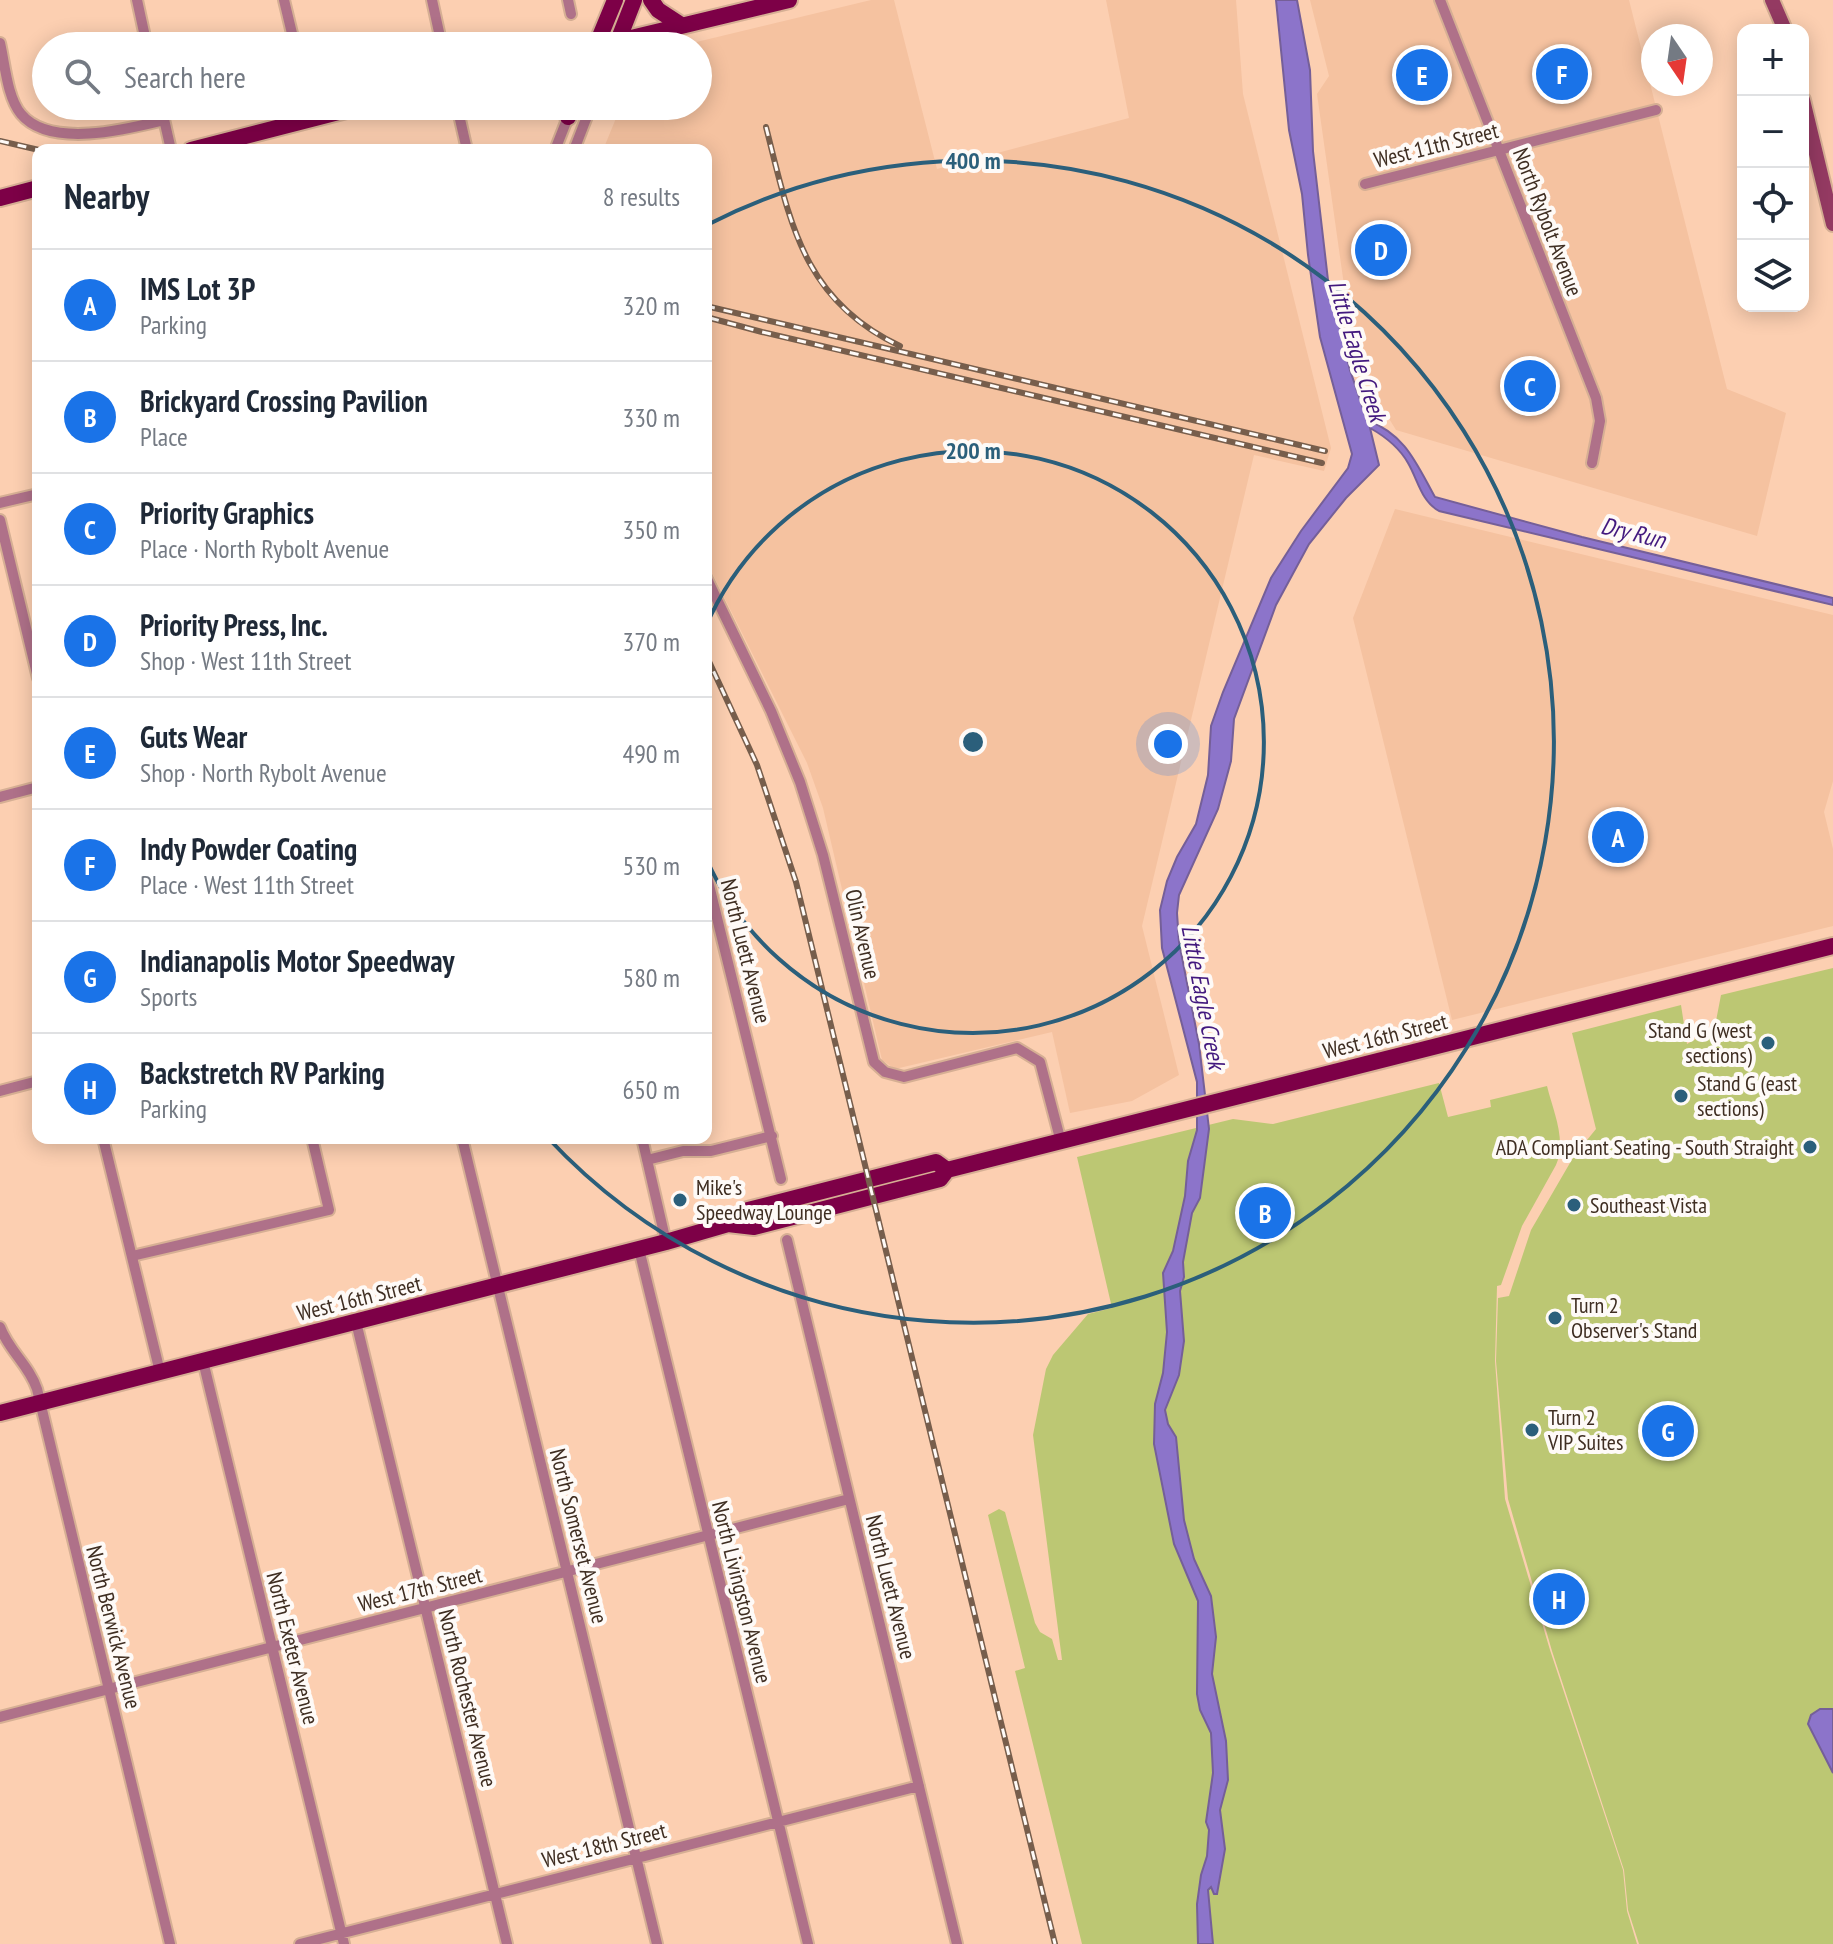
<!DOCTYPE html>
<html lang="en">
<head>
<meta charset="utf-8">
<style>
  body { margin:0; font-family:"PT Sans Narrow",sans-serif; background:#f6f6f7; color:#1f2937 }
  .controls { position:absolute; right:24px; top:24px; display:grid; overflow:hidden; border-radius:16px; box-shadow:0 4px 20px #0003 }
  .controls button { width:72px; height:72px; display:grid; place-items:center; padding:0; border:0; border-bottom:2px solid #e0e1e3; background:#fff; color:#1f2937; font:40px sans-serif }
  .compass { position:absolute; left:1641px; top:24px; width:72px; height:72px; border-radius:50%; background:#fff; box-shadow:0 4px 20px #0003; rotate:167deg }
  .you { position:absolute; left:1168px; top:744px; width:28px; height:28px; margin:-20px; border:6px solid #fff; border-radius:50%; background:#1a73e8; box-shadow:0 0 0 12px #1a73e833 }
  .badge { display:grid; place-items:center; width:52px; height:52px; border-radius:50%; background:#1a73e8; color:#fff; font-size:26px; font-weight:700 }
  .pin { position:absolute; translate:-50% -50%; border:4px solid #fff; box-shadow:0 2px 8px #0006 }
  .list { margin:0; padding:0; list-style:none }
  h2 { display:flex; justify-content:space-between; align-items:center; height:104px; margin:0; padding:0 32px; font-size:34px }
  h2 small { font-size:26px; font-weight:400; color:#747a83 }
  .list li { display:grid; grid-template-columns:52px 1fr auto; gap:24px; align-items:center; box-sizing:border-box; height:112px; padding:0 32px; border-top:2px solid #e0e1e3 }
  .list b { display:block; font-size:30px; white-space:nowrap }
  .list p { margin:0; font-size:26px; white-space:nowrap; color:#747a83 }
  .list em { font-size:26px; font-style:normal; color:#747a83 }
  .icon { flex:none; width:44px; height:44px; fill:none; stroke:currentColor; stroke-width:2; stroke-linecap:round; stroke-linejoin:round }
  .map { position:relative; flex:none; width:1833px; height:1944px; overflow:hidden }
  .search { position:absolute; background:#fff; box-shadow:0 4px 20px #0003; left:32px; top:32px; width:680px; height:88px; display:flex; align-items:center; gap:20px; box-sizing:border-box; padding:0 28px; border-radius:44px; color:#747a83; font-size:30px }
  .panel { position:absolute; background:#fff; box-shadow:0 4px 20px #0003; left:32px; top:144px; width:680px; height:1000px; border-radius:16px }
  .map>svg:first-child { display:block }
  .built { fill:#f5c2a0 }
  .green { fill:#bcc773 }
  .water { fill:#8c74ca; stroke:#755f98; stroke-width:2 }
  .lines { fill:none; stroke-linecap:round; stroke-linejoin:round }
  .street-casing { stroke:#d6af94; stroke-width:14 }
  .secondary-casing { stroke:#d6af94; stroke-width:18 }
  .primary-casing { stroke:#d6af94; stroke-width:20 }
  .street { stroke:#af7189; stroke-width:10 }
  .secondary { stroke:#943a62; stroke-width:14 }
  .primary { stroke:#7d0047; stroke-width:16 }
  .rail-casing { stroke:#775e4c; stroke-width:6 }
  .rail { stroke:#fefaf7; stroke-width:3; stroke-dasharray:9; stroke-linecap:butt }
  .ring { fill:none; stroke:#2b5f7b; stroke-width:4 }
  .poi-dot { fill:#2b5f7b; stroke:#fefaf7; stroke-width:3 }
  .labels { text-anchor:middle; stroke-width:8; stroke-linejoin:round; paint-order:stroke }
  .street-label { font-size:22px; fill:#3f2e22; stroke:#fefaf7 }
  .poi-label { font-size:22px; fill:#3f2e22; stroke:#fefaf7; text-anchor:start }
  .water-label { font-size:24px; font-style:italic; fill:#42187e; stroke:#fefaf7 }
  .centre { fill:#2b5f7b; stroke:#fefaf7; stroke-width:4 }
  .ring-label { font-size:24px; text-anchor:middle; font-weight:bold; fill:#2b5f7b; stroke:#fefaf7; stroke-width:8; stroke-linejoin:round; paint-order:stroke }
</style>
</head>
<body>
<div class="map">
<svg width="1833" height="1944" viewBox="0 0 1833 1944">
  <rect width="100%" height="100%" fill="#fccfb1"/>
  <path class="built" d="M871,0H894L937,169L1129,118L1106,0H1236L1243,94L1331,448L1324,471L1254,455L1142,926L1179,1075L1132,1101L1070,1113L1052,1032L895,1069L882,1060L823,808L807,763L710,569L706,550V150H603L621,106H698V46H680Z
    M1310,0H1629L1727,389L1786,413L1757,536L1396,430L1355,363L1317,94L1329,76Z
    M1395,509L1833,615V781L1824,812L1833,849V926L1452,1020L1353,618Z"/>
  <path class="green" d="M1833,968V1944H1639L1628,1910L1624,1870L1552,1651L1508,1499L1496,1361L1498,1298L1509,1296L1531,1230L1574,1156L1596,1129L1572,1033L1681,1005L1687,1044L1718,1026L1716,1021L1721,995Z
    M1439,1083L1448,1117L1491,1107L1490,1100L1547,1086C1553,1111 1567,1140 1556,1165L1522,1226L1501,1285L1497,1286L1495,1361L1505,1499L1550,1650L1623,1870L1627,1911L1637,1944H1082L1015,1671L1025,1668L988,1515L999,1509L1005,1512L1035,1623L1040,1632L1052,1639L1058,1660H1062L1033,1435L1046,1369L1053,1355L1088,1314L1112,1308L1077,1157L1233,1119L1273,1124Z"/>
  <path class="water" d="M1276,0H1297L1310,70L1313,151L1328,280L1350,370L1367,420C1406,435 1416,463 1435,497L1582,537L1833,598V605L1439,511C1421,501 1418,480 1408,463C1399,447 1386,437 1370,428L1379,465L1346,498L1309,544L1276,605L1234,719L1231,761L1218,809L1179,895L1177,913L1179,942L1199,1044L1209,1129L1200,1198L1192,1213L1183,1262L1184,1277L1180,1291L1184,1341L1179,1375L1165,1410L1168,1424L1176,1437L1184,1520L1194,1559L1211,1596L1216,1637L1212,1674L1226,1741L1228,1780L1220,1810L1225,1849L1217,1894H1214L1211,1887L1208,1890L1213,1944H1198L1197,1904L1201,1875L1207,1856L1209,1830L1206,1822L1213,1773L1211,1733L1200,1710L1197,1694L1198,1601L1174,1544L1154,1444L1155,1404L1163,1373L1167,1332L1163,1273L1173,1251L1185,1196L1188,1161L1197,1130V1082L1162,948L1160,910L1167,881L1177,857L1196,824L1208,775L1211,726L1223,692L1271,578L1301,531L1348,468L1352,454L1320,337L1308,255L1302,194L1289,130Z
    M1820,1709H1833V1773L1808,1724L1811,1715Z"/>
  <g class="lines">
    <defs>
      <path id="street" d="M137,0L147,46
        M284,0L295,46
        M432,0L442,46
        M568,0L571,14
        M1440,0L1596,398L1600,421L1592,463
        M0,43C5,64 7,97 21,114C50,149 128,129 164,120
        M161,106L171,150
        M457,106L467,150
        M555,150L570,112
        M574,150L591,106
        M1365,184L1656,110
        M0,503L38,494
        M0,520L38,678
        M706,577L771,711L800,782L823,855L874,1062L885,1072L904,1077L1017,1048L1040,1062L1061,1142
        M0,797L38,787
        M706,873L781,1179
        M0,1091L38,1081
        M103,1138L160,1372
        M462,1138L657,1944
        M642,1138L666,1242
        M647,1160L683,1151H711L772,1136
        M787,1240L957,1944
        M639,1249L808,1944
        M132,1256L329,1210L312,1138
        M356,1322L507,1944
        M0,1327C9,1351 29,1365 37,1389L170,1944
        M203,1361L344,1944
        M0,1717L849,1499
        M300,1944L919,1786"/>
      <path id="secondary" d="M1772,0L1785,30
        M1803,100L1833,224"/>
      <path id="primary" d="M651,0L658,10L681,25
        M618,41L634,0
        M596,46L615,0
        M598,46L789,0
        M564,106L568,117
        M191,150L362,106
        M0,198L38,188
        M728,1224L754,1227L940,1179L947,1170L1833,946
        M0,1413L666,1242L728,1224L748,1210L936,1162L947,1170"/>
    </defs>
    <use href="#street" class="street-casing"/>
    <use href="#secondary" class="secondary-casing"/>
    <use href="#primary" class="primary-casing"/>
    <use href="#street" class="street"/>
    <use href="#secondary" class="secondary"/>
    <use href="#primary" class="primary"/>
    <defs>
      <path id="rail" d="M766,127C790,221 802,300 900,346
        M0,141L39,150
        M706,306L1325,451
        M710,318L762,332L1322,463
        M706,655L757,765L796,882L1055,1944"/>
    </defs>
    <use href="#rail" class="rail-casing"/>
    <use href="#rail" class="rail"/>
  </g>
  <g class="ring">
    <path d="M706 626A291 291 0 1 1 706 858"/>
    <path d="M709 224A581 581 0 1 1 548 1138"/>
  </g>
  <g class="poi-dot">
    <circle cx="1768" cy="1043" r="8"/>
    <circle cx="1681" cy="1096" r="8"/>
    <circle cx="1810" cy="1147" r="8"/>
    <circle cx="680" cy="1200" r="8"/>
    <circle cx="1574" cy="1205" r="8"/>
    <circle cx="1555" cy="1318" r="8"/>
    <circle cx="1532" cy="1430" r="8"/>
  </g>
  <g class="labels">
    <g class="street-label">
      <text transform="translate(1436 145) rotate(-14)" y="8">West 11th Street</text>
      <text transform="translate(1548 222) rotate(69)" y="8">North Rybolt Avenue</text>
      <text transform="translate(863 934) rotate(77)" y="8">Olin Avenue</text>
      <text transform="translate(746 951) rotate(76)" y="8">North Luett Avenue</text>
      <text transform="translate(1385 1036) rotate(-14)" y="8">West 16th Street</text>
      <text transform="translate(359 1298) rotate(-14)" y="8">West 16th Street</text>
      <text transform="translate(579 1536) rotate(76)" y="8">North Somerset Avenue</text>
      <text transform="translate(891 1587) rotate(76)" y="8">North Luett Avenue</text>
      <text transform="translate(420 1589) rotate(-14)" y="8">West 17th Street</text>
      <text transform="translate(742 1592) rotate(76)" y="8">North Livingston Avenue</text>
      <text transform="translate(114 1627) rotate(76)" y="8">North Berwick Avenue</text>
      <text transform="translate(293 1648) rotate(76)" y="8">North Exeter Avenue</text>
      <text transform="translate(468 1698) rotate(76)" y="8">North Rochester Avenue</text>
      <text transform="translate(604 1845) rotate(-14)" y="8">West 18th Street</text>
    </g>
    <g class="poi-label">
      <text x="1752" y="1038" text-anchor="end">Stand G (west<tspan x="1752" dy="25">sections)</tspan></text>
      <text x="1697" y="1091">Stand G (east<tspan x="1697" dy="25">sections)</tspan></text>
      <text x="1794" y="1155" text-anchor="end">ADA Compliant Seating - South Straight</text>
      <text x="696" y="1195">Mike's<tspan x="696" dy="25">Speedway Lounge</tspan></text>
      <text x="1590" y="1213">Southeast Vista</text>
      <text x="1571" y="1313">Turn 2<tspan x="1571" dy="25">Observer's Stand</tspan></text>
      <text x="1548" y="1425">Turn 2<tspan x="1548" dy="25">VIP Suites</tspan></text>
    </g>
    <g class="water-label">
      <text transform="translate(1357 351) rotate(73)" y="8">Little Eagle Creek</text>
      <text transform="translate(1633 533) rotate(14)" y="8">Dry Run</text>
      <text transform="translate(1203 997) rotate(79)" y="8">Little Eagle Creek</text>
    </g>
  </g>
  <circle cx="973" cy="742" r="12" class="centre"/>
  <g class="ring-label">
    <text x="973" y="169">400 m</text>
    <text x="973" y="459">200 m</text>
  </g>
</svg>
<div class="controls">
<button>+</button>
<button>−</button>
<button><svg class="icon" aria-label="locate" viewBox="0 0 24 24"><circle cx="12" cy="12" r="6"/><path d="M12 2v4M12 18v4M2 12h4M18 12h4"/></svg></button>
<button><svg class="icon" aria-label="layers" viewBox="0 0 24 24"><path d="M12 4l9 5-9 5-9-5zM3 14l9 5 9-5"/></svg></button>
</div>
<svg class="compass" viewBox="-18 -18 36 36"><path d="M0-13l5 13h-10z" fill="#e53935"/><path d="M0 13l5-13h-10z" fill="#747a83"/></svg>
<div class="you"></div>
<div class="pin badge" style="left:1618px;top:837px">A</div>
<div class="pin badge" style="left:1265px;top:1213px">B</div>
<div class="pin badge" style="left:1530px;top:386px">C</div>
<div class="pin badge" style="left:1381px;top:250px">D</div>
<div class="pin badge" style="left:1422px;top:75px">E</div>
<div class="pin badge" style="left:1562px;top:74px">F</div>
<div class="pin badge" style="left:1668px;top:1431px">G</div>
<div class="pin badge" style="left:1559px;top:1599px">H</div>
<div class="search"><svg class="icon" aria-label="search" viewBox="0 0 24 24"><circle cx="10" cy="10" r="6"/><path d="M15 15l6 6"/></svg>Search here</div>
<section class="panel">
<h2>Nearby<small>8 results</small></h2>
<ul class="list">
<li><span class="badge">A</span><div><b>IMS Lot 3P</b><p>Parking</p></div><em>320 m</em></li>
<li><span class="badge">B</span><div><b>Brickyard Crossing Pavilion</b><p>Place</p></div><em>330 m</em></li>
<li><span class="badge">C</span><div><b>Priority Graphics</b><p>Place · North Rybolt Avenue</p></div><em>350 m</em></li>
<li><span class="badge">D</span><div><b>Priority Press, Inc.</b><p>Shop · West 11th Street</p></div><em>370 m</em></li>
<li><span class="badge">E</span><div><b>Guts Wear</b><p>Shop · North Rybolt Avenue</p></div><em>490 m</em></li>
<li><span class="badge">F</span><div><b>Indy Powder Coating</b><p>Place · West 11th Street</p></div><em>530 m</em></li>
<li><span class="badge">G</span><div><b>Indianapolis Motor Speedway</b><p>Sports</p></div><em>580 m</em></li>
<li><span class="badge">H</span><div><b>Backstretch RV Parking</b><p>Parking</p></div><em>650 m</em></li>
</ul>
</section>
</div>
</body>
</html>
